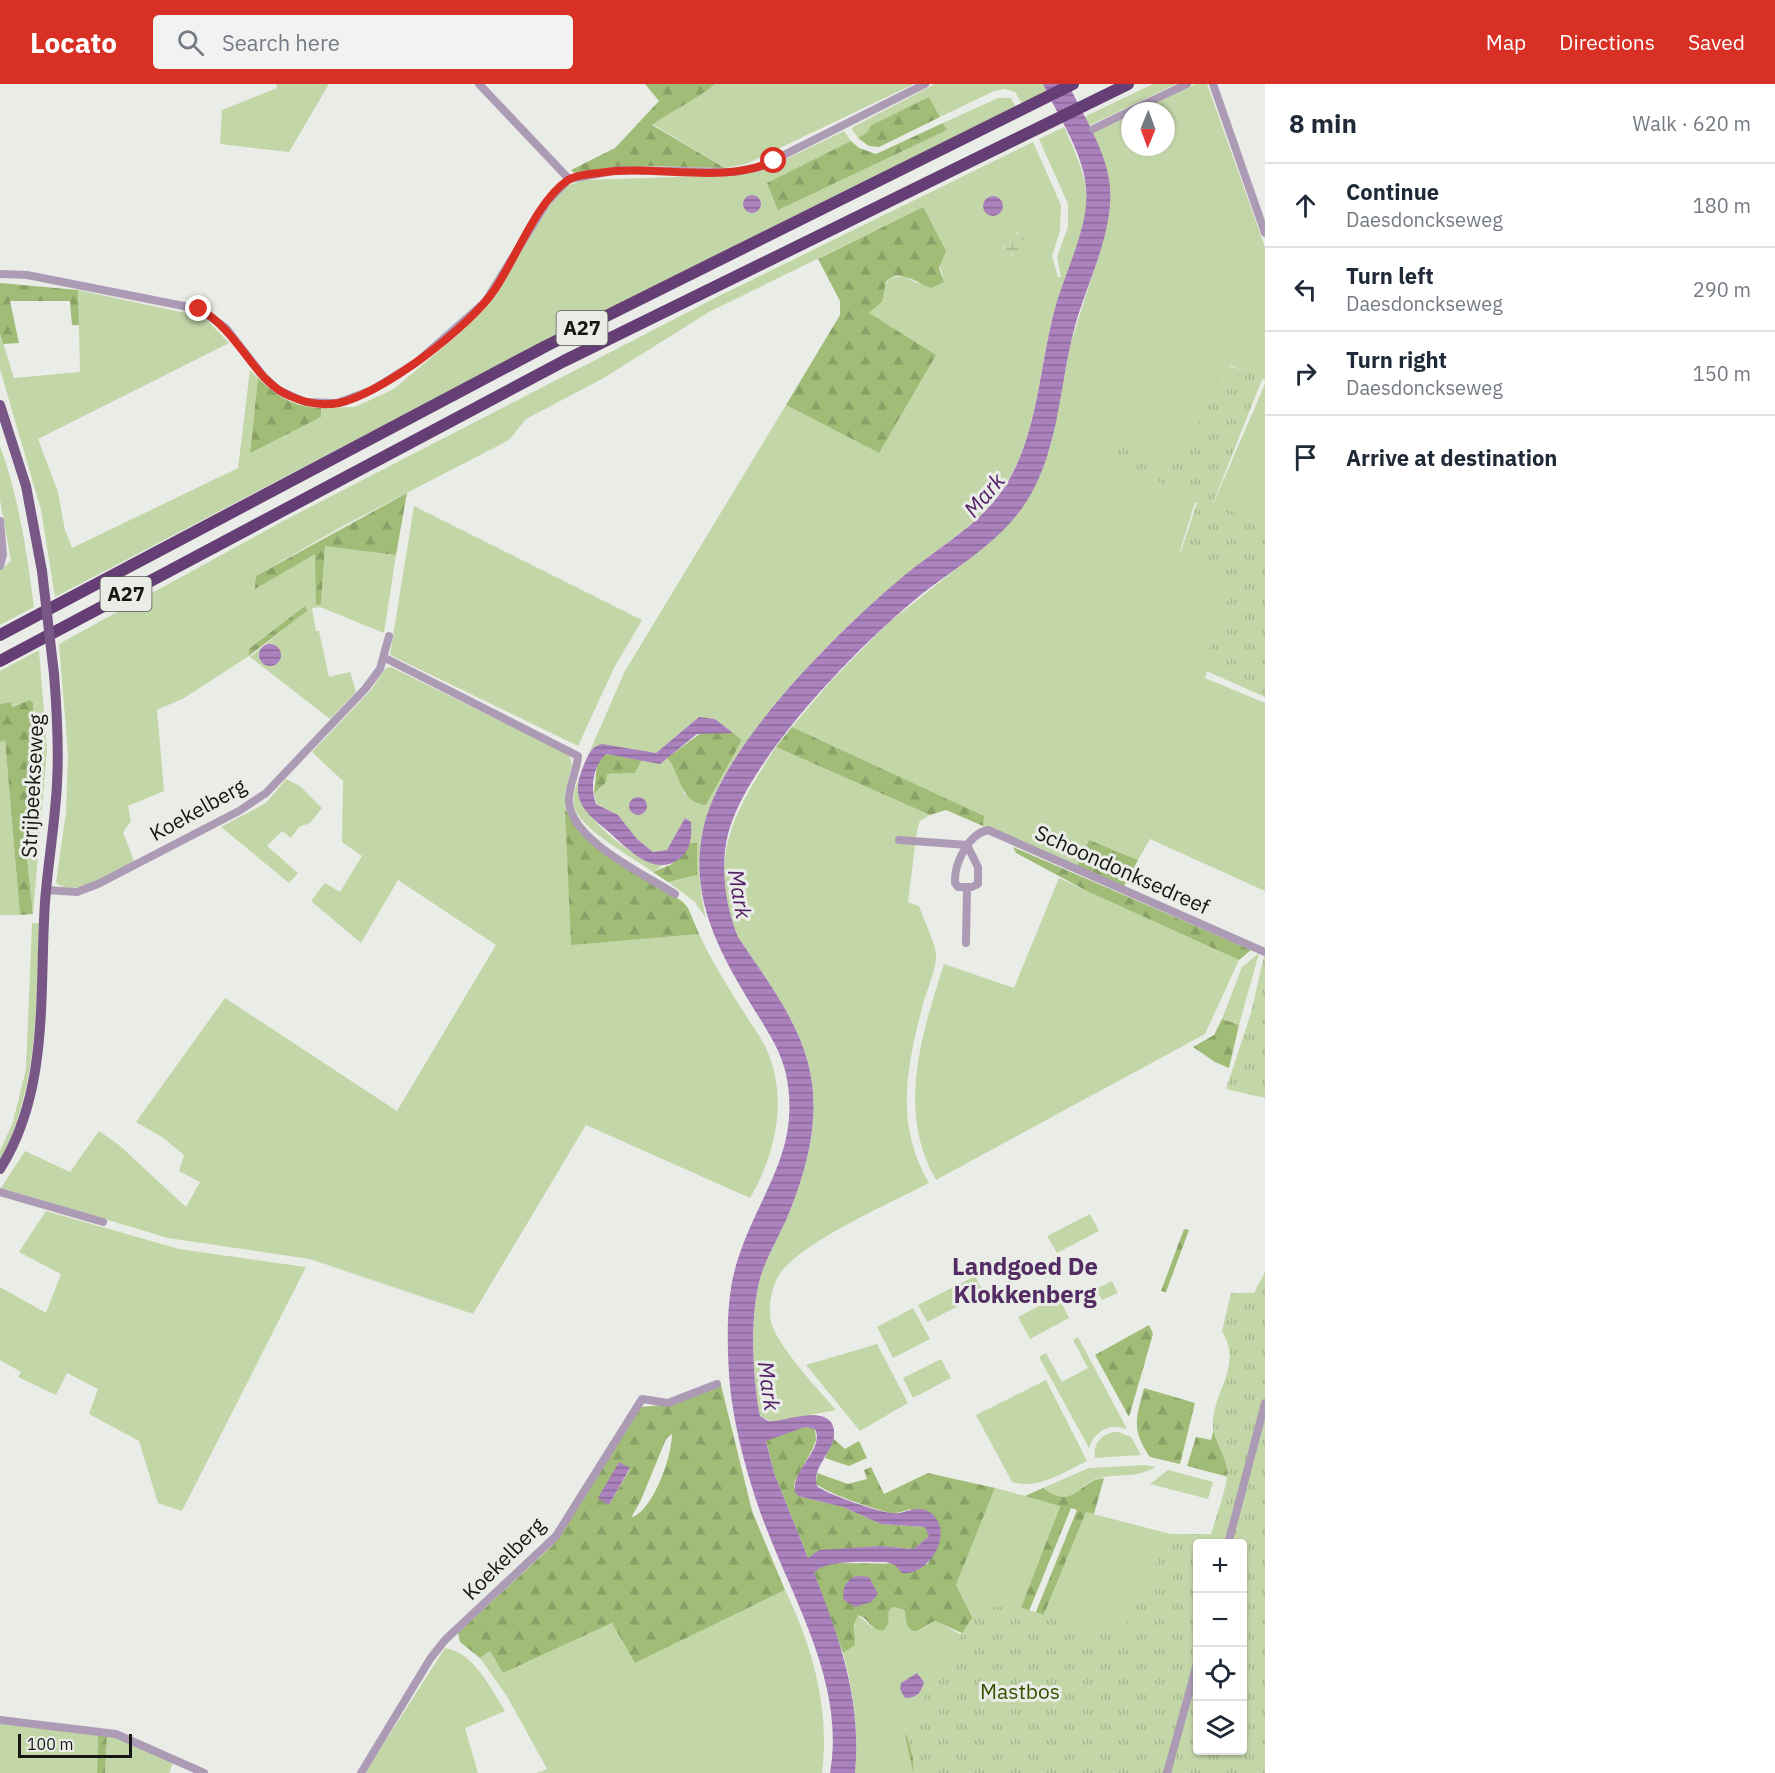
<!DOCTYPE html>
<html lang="en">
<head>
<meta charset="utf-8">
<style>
  body { margin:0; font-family:"IBM Plex Sans",sans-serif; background:#f2f2f3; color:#1f2937 }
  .controls { position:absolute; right:18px; bottom:18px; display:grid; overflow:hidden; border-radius:6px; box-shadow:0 2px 4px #0004 }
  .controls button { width:54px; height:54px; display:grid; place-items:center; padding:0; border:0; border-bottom:2px solid #e0e1e3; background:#fff; color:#1f2937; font:30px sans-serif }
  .compass { position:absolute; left:1121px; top:18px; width:54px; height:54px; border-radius:50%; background:#fff; box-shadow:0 2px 4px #0004; rotate:181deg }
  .scale { position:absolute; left:18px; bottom:15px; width:114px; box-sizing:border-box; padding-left:6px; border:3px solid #161715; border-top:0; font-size:16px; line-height:21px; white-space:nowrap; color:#161715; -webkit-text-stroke:4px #eaede7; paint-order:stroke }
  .stop { position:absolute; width:18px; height:18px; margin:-14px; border:4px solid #d93025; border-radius:50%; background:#fff }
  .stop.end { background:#d93025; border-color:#fff; box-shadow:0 2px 6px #0008 }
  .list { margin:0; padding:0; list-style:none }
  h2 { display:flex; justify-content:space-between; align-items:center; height:78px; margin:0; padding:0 24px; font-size:26px }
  h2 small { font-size:20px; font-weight:400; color:#747a83 }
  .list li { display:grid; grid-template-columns:39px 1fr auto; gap:18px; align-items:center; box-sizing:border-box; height:84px; padding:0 24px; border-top:2px solid #e0e1e3 }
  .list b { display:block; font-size:22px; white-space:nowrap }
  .list p { margin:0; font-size:20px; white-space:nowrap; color:#747a83 }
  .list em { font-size:20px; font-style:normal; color:#747a83 }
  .icon { flex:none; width:33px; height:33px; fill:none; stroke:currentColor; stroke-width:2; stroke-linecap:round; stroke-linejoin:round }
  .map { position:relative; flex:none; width:1265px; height:1689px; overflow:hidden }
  header { display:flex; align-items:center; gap:36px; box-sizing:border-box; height:84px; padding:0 30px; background:#d93025; color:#fff }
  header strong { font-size:28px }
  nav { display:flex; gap:33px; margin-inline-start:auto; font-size:21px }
  .search { width:420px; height:54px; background:#f2f2f3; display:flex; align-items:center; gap:15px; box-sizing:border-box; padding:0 21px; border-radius:6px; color:#747a83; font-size:22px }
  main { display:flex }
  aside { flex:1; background:#fff }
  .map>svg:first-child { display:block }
  .green { fill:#c3d6a8; fill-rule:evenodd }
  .forest { fill:url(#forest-firs); fill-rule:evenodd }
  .wetland { fill:url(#wetland-marsh) }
  .park { fill:url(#park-tufts); fill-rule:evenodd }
  .water { fill:url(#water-rules); fill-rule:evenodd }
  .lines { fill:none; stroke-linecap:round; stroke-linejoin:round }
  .minor { stroke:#ad9bb6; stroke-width:8 }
  .major { stroke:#785786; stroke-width:10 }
  .highway { stroke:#643e75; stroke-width:12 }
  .major-bridge { stroke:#785786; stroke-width:10 }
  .route { stroke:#d93025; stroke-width:8 }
  .labels { text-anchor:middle; stroke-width:6; stroke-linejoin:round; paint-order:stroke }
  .shield { fill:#eaede7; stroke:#565754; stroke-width:1.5 }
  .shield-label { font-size:20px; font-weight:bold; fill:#161715 }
  .street-label { font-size:21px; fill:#161715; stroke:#eaede7 }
  .park-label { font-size:21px; fill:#395000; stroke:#eaede7 }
  .water-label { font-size:22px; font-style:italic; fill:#542068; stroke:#eaede7 }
  .quarter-label { font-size:24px; font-weight:bold; fill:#532c63; stroke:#eaede7 }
</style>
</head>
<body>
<header>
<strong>Locato</strong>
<div class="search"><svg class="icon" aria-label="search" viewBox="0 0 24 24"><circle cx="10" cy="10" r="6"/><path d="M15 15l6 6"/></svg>Search here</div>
<nav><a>Map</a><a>Directions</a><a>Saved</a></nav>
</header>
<main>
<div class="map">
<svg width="1265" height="1689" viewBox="0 0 1265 1689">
  <defs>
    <pattern id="forest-firs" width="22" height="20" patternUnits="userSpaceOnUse" patternTransform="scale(1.5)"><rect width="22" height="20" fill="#a0bc77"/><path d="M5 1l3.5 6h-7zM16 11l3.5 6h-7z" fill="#89a166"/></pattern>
    <pattern id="wetland-marsh" width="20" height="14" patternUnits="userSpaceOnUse" patternTransform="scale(1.5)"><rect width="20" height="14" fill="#c3d6a8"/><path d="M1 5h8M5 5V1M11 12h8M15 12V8" fill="none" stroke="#a7b790"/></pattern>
    <pattern id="park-tufts" width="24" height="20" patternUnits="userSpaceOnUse" patternTransform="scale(1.5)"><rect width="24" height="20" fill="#c3d6a8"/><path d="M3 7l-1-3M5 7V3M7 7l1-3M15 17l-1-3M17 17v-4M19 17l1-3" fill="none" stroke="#a7b790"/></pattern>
    <pattern id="water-rules" width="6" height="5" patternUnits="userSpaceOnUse" patternTransform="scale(1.5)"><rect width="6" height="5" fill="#ab82bd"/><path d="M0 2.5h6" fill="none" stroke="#8a6998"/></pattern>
  </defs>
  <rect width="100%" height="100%" fill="#eaede7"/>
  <path class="green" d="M276,0H329L289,68L220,60L222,26L277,4Z
    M715,0H914L746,80L725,84L652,40C673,25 696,17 715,0Z
    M935,0H1043L1047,8L1022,20L1015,8L1005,5L994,7L940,33L929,13L858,54L851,44Z
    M1153,0H1176L1088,42L1084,33Z
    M1196,0H1207L1265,163V296L1230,281L1196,415L1180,467L1235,496L1205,594L1265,619V807L1150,755L1138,776L1090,757L1077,782L983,742V732L792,643L831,597L886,541L996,453L1019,427L1034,403L1050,364L1071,258L1100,168L1108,91L1091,50L1130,32V63H1166V27H1139Z
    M998,14H1011L1016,23L520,270L55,513L41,426L0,285V249L14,294L80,288L78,206L204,233L229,259L38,355L58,408L65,446L72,464L238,384L250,286L258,294L250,368L320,333L321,324L355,323L394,305L459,250L490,217L558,109L566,102L584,96L737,91L768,84L844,47L851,57L768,99L871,80L946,46L943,39Z
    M1064,43C1072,61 1081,80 1085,99C1093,134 1066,188 1056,221C1037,284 1040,357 998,411C970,448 927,471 892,502C830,555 720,665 703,746C697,774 699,806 706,834L694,817L668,798L696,791L697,759H690L691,738L685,734L667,766L653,768L637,755L618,731L597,720L594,710L600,705L607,690L635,689L642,676L660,680L667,674L679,693L684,710L706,721L742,656L715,635L699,633L656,669L595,662L589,669L625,587L786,321L879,369L869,229L882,218L884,203L890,194L904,192L917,199L943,193L923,123L709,228L602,295L526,335L509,356L341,443L256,492L316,469V520L321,519L325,461L396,471L384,549L320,523L312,524L316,547H319L329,593L350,588L356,608L330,635L250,573L306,527L249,565V572L184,614L157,626L164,707L128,722L131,737L123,748L134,777C115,787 77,815 56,799L66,728L68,670L59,560L287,435L719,212L1033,58L1061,121L1060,147L1052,172L1058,193H1061L1057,173L1068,143V120L1039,55ZM1017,148L1024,156L1012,172L1002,163Z
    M1265,300V445L1213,420Z
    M0,362C19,414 27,469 34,523L0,541V486L11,477L0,416Z
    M414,422L642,536L614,584L578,662L390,571Z
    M39,566L47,666L33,830L25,755L33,699L34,666L17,620L12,623L11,618L0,620V587Z
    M391,583L569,671L572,680L565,709L571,860L699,850C712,878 728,903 745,930C752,942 763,955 768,969C788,1016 775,1072 750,1114L586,1041L473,1230L310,1175L168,1154L1,1104L25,1067L70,1088L99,1047L119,1061L186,1123L200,1098L179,1087L184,1071L162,1053L136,1038L225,914L397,1027L496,861L398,796L361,859L311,817L325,799L340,808L362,772L342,758L343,697L312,668L371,606L386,584Z
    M5,655L20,831H0V658Z
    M776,663L930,731L920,737L917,746L908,818L919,822C924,837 934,855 936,870C937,884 927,906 923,920C907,982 894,1040 929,1099C893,1118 796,1160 778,1193C771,1206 768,1223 771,1238C777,1262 819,1306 836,1326L773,1338L760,1332C752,1292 749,1227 762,1188C769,1169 779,1152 787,1134C807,1086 822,1031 808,979C796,933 764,892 738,853C706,774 734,728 776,663Z
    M580,690C578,699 577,709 581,717C591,740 639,780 663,781L653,788C634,774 579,745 574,722C572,711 577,700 580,690Z
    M286,695L300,702L322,724L310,739L299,743L291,754L282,747L267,762L298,789L289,799L221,743L266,719Z
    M1059,794L1239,876L1205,950L936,1096C896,1026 922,950 944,880L1014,904Z
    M32,839H39C36,922 39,1001 0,1077V1067L13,1038L26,985Z
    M1259,869L1239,941L1222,935L1242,883Z
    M46,1127L179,1165L306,1183L182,1427L158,1419L139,1357L89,1330L98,1305L67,1289L56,1311L18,1293L21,1288L0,1276V1203L46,1229L61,1190L19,1168Z
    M1090,1130L1099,1147L1057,1169L1047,1152Z
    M975,1192L984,1209L927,1238L918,1221Z
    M1112,1197L1118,1209L1102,1216L1096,1205Z
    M1058,1212L1069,1234L1030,1255L1018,1233Z
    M913,1224L930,1255L893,1274L877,1243Z
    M1078,1253L1127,1345C1110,1339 1095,1346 1089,1364L1039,1273L1046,1269L1062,1298L1088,1284L1073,1256Z
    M877,1260L908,1319L860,1347L806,1281Z
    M941,1275L951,1294L913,1314L903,1294Z
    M1046,1296L1087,1377C1064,1388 1038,1406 1012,1398L976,1331Z
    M1118,1348L1131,1353L1141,1371L1095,1374C1092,1359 1104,1347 1118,1348Z
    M1144,1381L1156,1383C1132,1396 1119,1388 1096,1395C1075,1401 1075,1428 1043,1404L1089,1384Z
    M1168,1386L1213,1398L1208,1415L1150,1400Z
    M995,1404L1060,1421L999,1584L956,1501Z
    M1086,1428L1174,1451L1121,1565L1043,1534Z
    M785,1506C813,1563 830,1626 822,1689H536L547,1685L508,1614L480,1574L490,1567L503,1589L612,1539L635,1579Z
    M894,1523L904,1526L906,1537L919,1547L935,1537L964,1552L905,1652L913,1689H855C859,1648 854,1609 843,1569C860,1559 850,1546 858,1531L873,1544L889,1531V1526Z
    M445,1564C474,1568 491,1605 505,1627L465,1644L478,1689H365Z
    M0,1639L98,1649L97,1689H0Z
    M107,1650L173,1679L169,1689H105Z"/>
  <path class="forest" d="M645,0H715C696,17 673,25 652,41L725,84L648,82L576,90L571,86L615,64L659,17Z
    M929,13L940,33L879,63L869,62L858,54L868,48L870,42Z
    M943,39L947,46L778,126L767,99L851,57L859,64L876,70Z
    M923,123L946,167L939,184L944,198L931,204C917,199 898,183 886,198L882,218L869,229L936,271L879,369L786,321L840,231V217L818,175Z
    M0,199L78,206L79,241H72L70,217H10L19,259L3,260L0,249Z
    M258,294C277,313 294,323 321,324V333L250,369Z
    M407,409L396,471L325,462L321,520L316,521L315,470L255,505L256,492Z
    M305,522L307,527L249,572V565Z
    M30,616L33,619V699L25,755L33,830L20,831L5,656L0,658V620L11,618L12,623Z
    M792,643L984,732L983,742L946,726L930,731L776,663Z
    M701,649H733L742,656L706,721C679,718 682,692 667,674Z
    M605,670L642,676L635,689L607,690L606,698L594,710L597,679Z
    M565,725L579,748L683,818L688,824L699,850L571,861Z
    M1089,756L1138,776L1124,802L1077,782Z
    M690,759H697V791L668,798L653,788L672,780Z
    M1013,763L1251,866L1239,876L1087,807L1016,769Z
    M1222,935L1239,941L1229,984L1215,978L1193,963L1214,951Z
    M1184,1145L1189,1146L1166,1208L1161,1207Z
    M1149,1241L1153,1250L1129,1333L1095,1271Z
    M1234,1274L1240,1396L1187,1382L1196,1353L1211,1356Z
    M721,1301L752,1427L785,1506L635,1579L612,1539L503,1589L490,1567L480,1574L460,1558L458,1549L553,1461L640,1323L663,1321ZM672,1350C672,1372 654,1424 633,1433L632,1432L641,1416L666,1355ZM618,1379L630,1385L609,1421Z
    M1144,1304L1195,1319L1180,1380L1150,1373C1131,1346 1136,1334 1144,1304Z
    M805,1343L815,1345L816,1356L812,1366L795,1397L794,1403L798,1412L843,1423L881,1440L925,1443L928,1444L929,1452L914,1465L880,1462L819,1467L808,1474L774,1389L766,1356Z
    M834,1355L845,1365L859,1357L867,1374L849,1382L825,1374Z
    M871,1383L884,1410L928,1389L995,1404L956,1501L998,1584L1060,1422L1025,1412L1043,1404C1075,1428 1078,1396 1104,1394L1094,1430L1086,1428L1043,1533L1121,1564L1198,1460L1197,1556L971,1689L1077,1426L1071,1424L963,1689H913L905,1652L964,1552L962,1549L935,1537C926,1540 914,1556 907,1540C905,1535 906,1531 904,1526L894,1523L889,1526L888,1540L884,1546C871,1548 869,1534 858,1531L854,1541L855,1561L843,1569L814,1489L819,1483L831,1479L928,1480L940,1452L910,1425C904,1427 897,1430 891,1429C880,1427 822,1408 816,1399L817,1389L848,1400L867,1395L864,1386Z
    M98,1649L107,1650L105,1689H97Z"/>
  <path class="wetland" d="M1003 160a11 11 0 1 1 22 0a11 11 0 1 1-22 0Z"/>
  <path class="park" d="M1223,280L1263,293L1213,419L1265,442V613L1202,585L1235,497L1180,470L1197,419L1103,367L1111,354L1182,381Z
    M1264,872H1265V1014L1226,1005L1251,929Z
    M1265,1188V1689H913V1674L906,1649L938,1586L979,1523H1019L1106,1550L1121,1551L1171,1450H1211C1215,1436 1228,1401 1227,1388C1227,1371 1212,1357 1213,1339C1214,1305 1243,1282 1222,1247L1231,1209H1254ZM1198,1460H1242V1666H1198Z"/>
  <path class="water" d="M1043,0H1068C1081,26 1098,54 1106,82C1122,135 1089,191 1075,242C1058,304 1060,373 1020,427C993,463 952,486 917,514C857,563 748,675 728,750C720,783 725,821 738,853C764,892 796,933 808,979C822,1031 807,1086 787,1134C779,1152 769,1169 762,1188C749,1227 752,1292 760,1332C765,1335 768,1338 773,1337C786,1337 837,1317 834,1352C833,1368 809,1387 818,1403C829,1411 879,1428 892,1429C904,1431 915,1420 928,1427C957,1444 931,1492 902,1489L895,1481L886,1478C867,1478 825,1475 814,1489C840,1555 862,1617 855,1689H830C845,1603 797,1523 767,1446C749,1400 732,1339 729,1290C727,1254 726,1213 737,1178C758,1109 802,1069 786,990C781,968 769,949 757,930C722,873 688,816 703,746C720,662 841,544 906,490C937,465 975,443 999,411C1037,360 1038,291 1053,232C1062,193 1090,144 1086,104C1083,68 1058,32 1043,0ZM805,1343L815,1345C825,1365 791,1386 795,1408L798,1412L843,1423L881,1440L925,1443L929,1452L914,1465L880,1462L819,1466L808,1474L774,1389L766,1357Z
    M743 120a9 9 0 1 1 18 0a9 9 0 1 1-18 0Z
    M983 122a10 10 0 1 1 20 0a10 10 0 1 1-20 0Z
    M259 571a11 11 0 1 1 22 0a11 11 0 1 1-22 0Z
    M699,633L715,635L733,649L697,650L660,680L606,670C593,682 590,703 596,720L618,731L637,755L653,768L667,766L685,734L691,738C692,753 691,766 679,775C654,794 627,764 609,748C598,739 583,728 579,714C576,701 580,690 585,678C589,669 592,662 602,660L656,669Z
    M629 722a9 9 0 1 1 18 0a9 9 0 1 1-18 0Z
    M619,1378L630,1384L609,1421L598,1414Z
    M856,1492L869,1493L878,1510L871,1518L855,1523L844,1516C841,1506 846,1496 856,1492Z
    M917,1589L924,1598C921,1609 917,1614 905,1614L900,1605L901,1599Z"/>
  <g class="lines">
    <path class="minor" d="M479,0L569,95
      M1213,0L1265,149
      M1130,27L1187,0
      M1093,45L1130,27
      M0,190L27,191L199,225L226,244L264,293L278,306L305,318L337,319L372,306L417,278L485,218L548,117L569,95L619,86L734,88L760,83L925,0
      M0,437L3,471L0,482
      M385,574L578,672C577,688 568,702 569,718C572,757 644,790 675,810
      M899,756L968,761
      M968,763L978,783V800L972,803H958L955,799C954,780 968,750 988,746L1265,868
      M46,806L77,808L98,800L239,727L266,709L365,605L380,585L389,552
      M966,859L967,803
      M0,1108L103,1138
      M1228,1460L1265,1319
      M0,1636L116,1650L204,1689
      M361,1689L430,1575L445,1556L556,1452L642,1315L668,1319L717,1300
      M1167,1689L1198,1576"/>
    <path class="major" d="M0,321L26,402L42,487
      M0,1085C50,1006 39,907 45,818C48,779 55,739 57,700C59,664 57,627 54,590"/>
    <path class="highway" d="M0,551L546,262L1073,0
      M0,577L564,277L1128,0"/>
    <path class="major-bridge" d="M42,487L54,590"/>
  </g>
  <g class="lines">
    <path class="route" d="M199,225C240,247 253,297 290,312C305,319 322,322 339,319C382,310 471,242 495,205C516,174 537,117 568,96C576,91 590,90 599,89C655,80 723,101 774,77"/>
  </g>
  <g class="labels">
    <g class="shield">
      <rect x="556.5" y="227" width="51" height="34" rx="4.5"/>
      <rect x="100.5" y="493" width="51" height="34" rx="4.5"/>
    </g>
    <g class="shield-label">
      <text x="582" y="251">A27</text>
      <text x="126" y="517">A27</text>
    </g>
    <g class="street-label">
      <text transform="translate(33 702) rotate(-87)" y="7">Strijbeekseweg</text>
      <text transform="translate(198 726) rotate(-29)" y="7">Koekelberg</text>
      <text transform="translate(1122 786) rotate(24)" y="7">Schoondonksedreef</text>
      <text transform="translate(504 1475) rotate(-45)" y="7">Koekelberg</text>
    </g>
    <g class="park-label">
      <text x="1020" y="1615">Mastbos</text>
    </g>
    <g class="water-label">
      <text transform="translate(984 411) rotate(-50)" y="8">Mark</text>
      <text transform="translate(740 810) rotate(80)" y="8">Mark</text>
      <text transform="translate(769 1302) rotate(82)" y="8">Mark</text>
    </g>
    <g class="quarter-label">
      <text x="1025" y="1191">Landgoed De<tspan x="1025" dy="28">Klokkenberg</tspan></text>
    </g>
  </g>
</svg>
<div class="controls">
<button>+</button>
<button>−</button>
<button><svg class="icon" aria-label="locate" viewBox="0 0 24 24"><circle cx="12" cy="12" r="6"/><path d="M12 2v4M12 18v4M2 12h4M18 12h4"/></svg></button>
<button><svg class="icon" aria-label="layers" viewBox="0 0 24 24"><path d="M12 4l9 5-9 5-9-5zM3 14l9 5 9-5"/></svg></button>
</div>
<svg class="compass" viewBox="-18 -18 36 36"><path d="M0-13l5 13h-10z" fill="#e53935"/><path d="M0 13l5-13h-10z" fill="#747a83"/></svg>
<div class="scale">100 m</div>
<div class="stop" style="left:774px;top:77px"></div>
<div class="stop end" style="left:199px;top:225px"></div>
</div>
<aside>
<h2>8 min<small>Walk · 620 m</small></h2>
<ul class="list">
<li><svg class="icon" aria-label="ahead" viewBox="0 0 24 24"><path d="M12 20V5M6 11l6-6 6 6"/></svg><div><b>Continue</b><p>Daesdonckseweg</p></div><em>180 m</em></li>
<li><svg class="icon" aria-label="left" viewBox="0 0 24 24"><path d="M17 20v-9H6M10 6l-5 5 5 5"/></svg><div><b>Turn left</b><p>Daesdonckseweg</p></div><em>290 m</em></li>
<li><svg class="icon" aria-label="right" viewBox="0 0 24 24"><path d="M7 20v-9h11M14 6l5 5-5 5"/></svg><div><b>Turn right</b><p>Daesdonckseweg</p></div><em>150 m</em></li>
<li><svg class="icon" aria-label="arrive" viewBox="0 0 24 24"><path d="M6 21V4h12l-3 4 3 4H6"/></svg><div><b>Arrive at destination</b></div></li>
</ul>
</aside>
</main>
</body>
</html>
